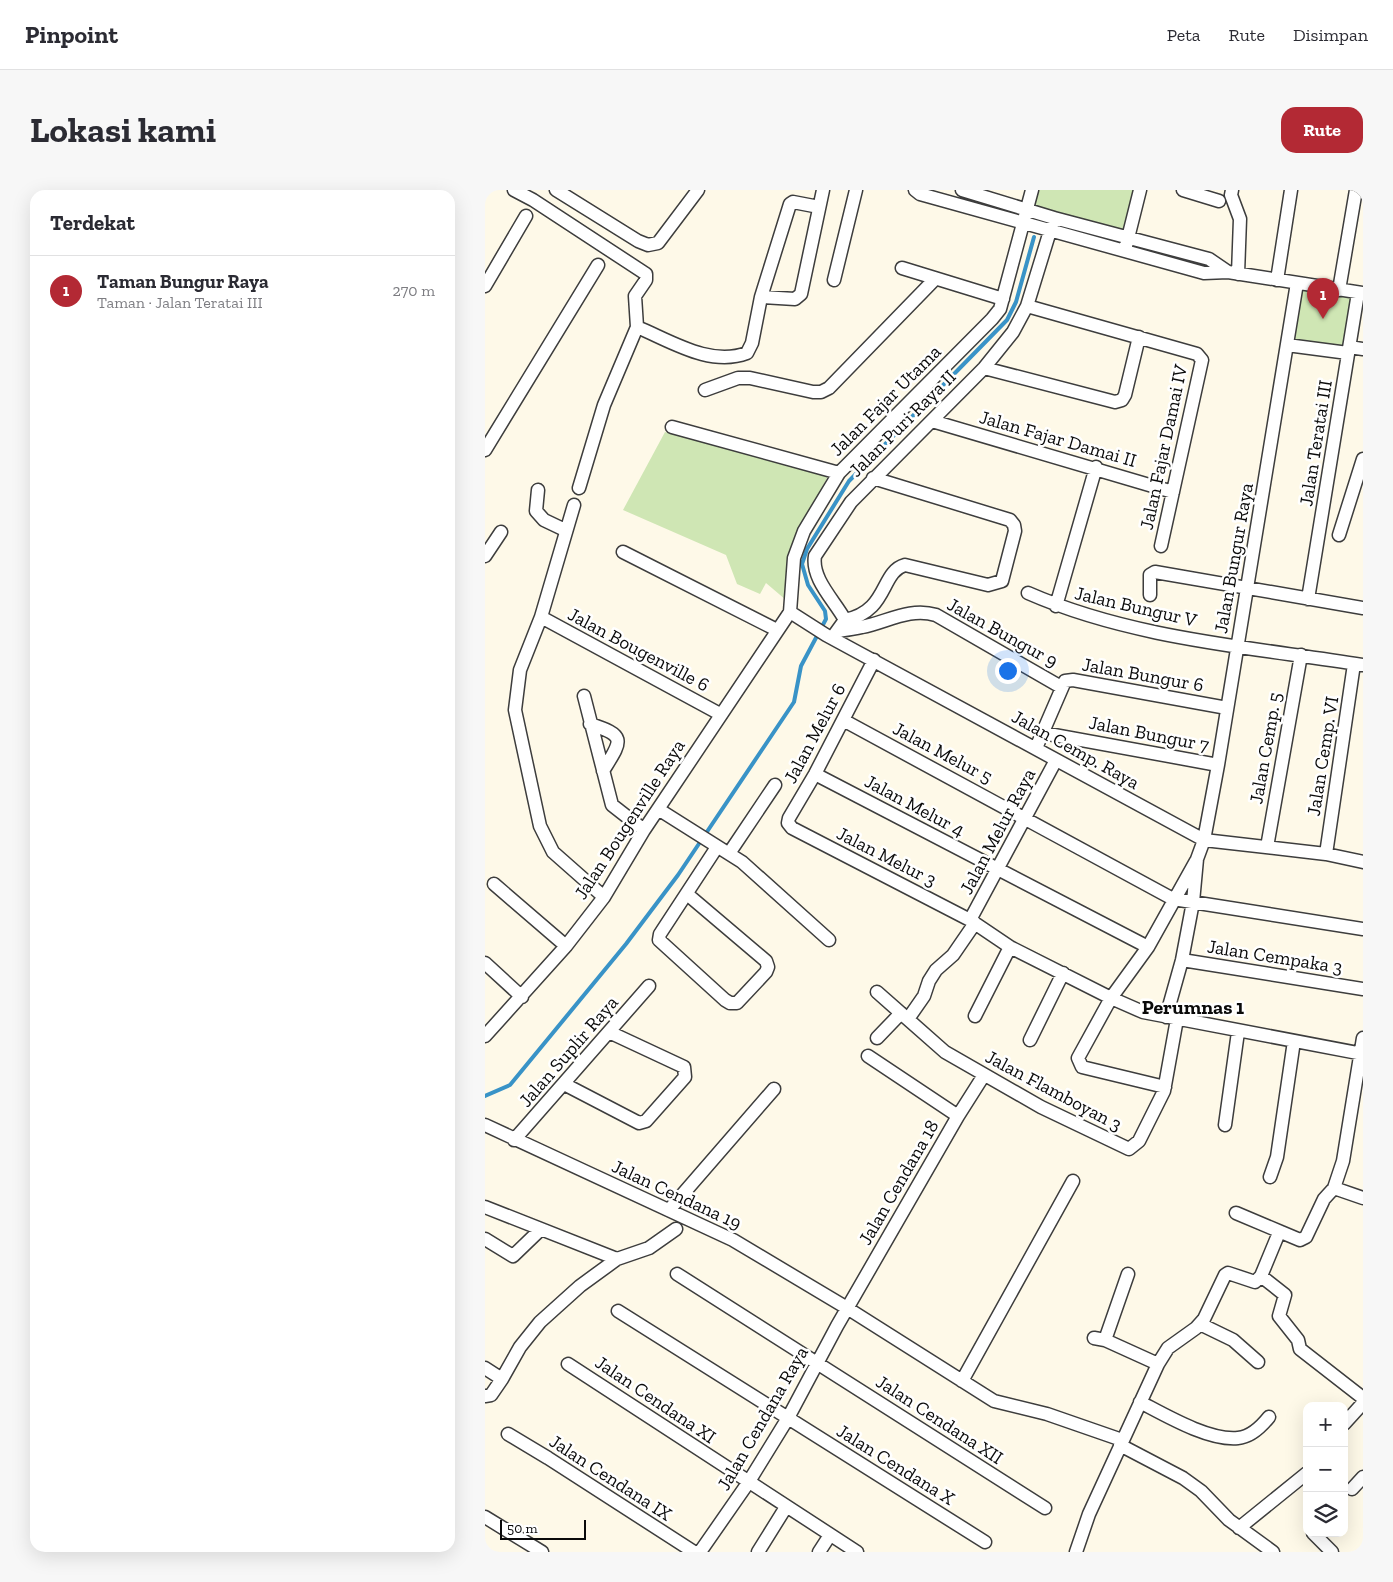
<!DOCTYPE html>
<html lang="id">
<head>
<meta charset="utf-8">
<style>
  body { margin:0; font-family:"Zilla Slab",serif; background:#f7f7f7; color:#2b2b33 }
  .controls { position:absolute; right:15px; bottom:15px; display:grid; overflow:hidden; border-radius:10px; box-shadow:0 5px 20px #0002 }
  .controls button { width:45px; height:45px; display:grid; place-items:center; padding:0; border:0; border-bottom:1px solid #e1e1e2; background:#fff; color:#2b2b33; font:25px sans-serif }
  .scale { position:absolute; left:15px; bottom:12px; width:86px; box-sizing:border-box; padding-left:5px; border:2px solid #0a0a0a; border-top:0; font-size:14px; line-height:18px; white-space:nowrap; color:#0a0a0a; -webkit-text-stroke:4px #fff; paint-order:stroke }
  .you { position:absolute; left:522px; top:480px; width:18px; height:18px; margin:-12px; border:4px solid #fff; border-radius:50%; background:#1a73e8; box-shadow:0 0 0 8px #1a73e833 }
  .badge { display:grid; place-items:center; width:32px; height:32px; border-radius:50%; background:#b32934; color:#fff; font-size:16px; font-weight:700 }
  .pin { position:absolute; translate:-50% -41px; filter:drop-shadow(0 1px 2px #0008) }
  .pin::after { content:''; position:absolute; top:26px; width:18px; height:15px; background:inherit; clip-path:polygon(0 0,100% 0,50% 100%) }
  .list { margin:0; padding:0; list-style:none }
  h2 { display:flex; justify-content:space-between; align-items:center; height:65px; margin:0; padding:0 20px; font-size:21px }
  h2 small { font-size:16px; font-weight:400; color:#7c7c81 }
  .list li { display:grid; grid-template-columns:32px 1fr auto; gap:15px; align-items:center; box-sizing:border-box; height:70px; padding:0 20px; border-top:1px solid #e1e1e2 }
  .list b { display:block; font-size:19px; white-space:nowrap }
  .list p { margin:0; font-size:16px; white-space:nowrap; color:#7c7c81 }
  .list em { font-size:16px; font-style:normal; color:#7c7c81 }
  .icon { flex:none; width:28px; height:28px; fill:none; stroke:currentColor; stroke-width:2; stroke-linecap:round; stroke-linejoin:round }
  .map { position:relative; flex:none; width:878px; height:1362px; overflow:hidden; border-radius:15px }
  header { display:flex; align-items:center; gap:30px; box-sizing:border-box; height:70px; padding:0 25px; background:#fff; border-bottom:1px solid #e1e1e2 }
  header strong { font-size:24px }
  nav { display:flex; gap:28px; margin-inline-start:auto; font-size:18px }
  .intro { display:flex; align-items:center; justify-content:space-between; box-sizing:border-box; height:120px; padding:0 30px }
  h1 { margin:0; font-size:35px }
  .button { padding:12px 22px; border-radius:15px; background:#b32934; color:#fff; font-size:18px; font-weight:700 }
  main { display:flex; gap:30px; padding:0 30px }
  aside { flex:1; background:#fff; border-radius:15px; box-shadow:0 5px 20px #0002 }
  .map>svg:first-child { display:block }
  .green { fill:#cfe6b4 }
  .lines { fill:none; stroke-linecap:round; stroke-linejoin:round }
  .stream { stroke:#3993c7; stroke-width:4 }
  .minor-casing { stroke:#3d3d3d; stroke-width:15 }
  .minor { stroke:#fff; stroke-width:12 }
  .labels { text-anchor:middle; stroke-width:5; stroke-linejoin:round; paint-order:stroke }
  .street-label { font-size:19px; fill:#0a0a0a; stroke:#fff }
  .neighbourhood-label { font-size:20px; font-weight:bold; fill:#0a0a0a; stroke:#fff }
</style>
</head>
<body>
<header>
<strong>Pinpoint</strong>
<nav><a>Peta</a><a>Rute</a><a>Disimpan</a></nav>
</header>
<div class="intro"><h1>Lokasi kami</h1><a class="button">Rute</a></div>
<main>
<aside>
<h2>Terdekat<small></small></h2>
<ul class="list">
<li><span class="badge">1</span><div><b>Taman Bungur Raya</b><p>Taman · Jalan Teratai III</p></div><em>270 m</em></li>
</ul>
</aside>
<div class="map">
<svg width="878" height="1362" viewBox="0 0 878 1362">
  <rect width="100%" height="100%" fill="#fef9e8"/>
  <path class="green" d="M552,0H649L640,42L547,17Z
    M814,96L871,105L861,160L805,153Z
    M180,242L344,284L306,359L301,410L281,393L275,404L252,394L241,365L138,320Z"/>
  <g class="lines">
    <path class="stream" d="M0,906L25,895L141,754L193,685L309,512L316,476L341,429L340,421L323,395L317,374L322,359L364,291L522,130L531,112L549,47"/>
    <defs>
      <path id="minor" d="M29,0L48,10L161,84V90L150,106L152,137L119,215L94,298
        M71,0L153,51L163,55L173,53L213,0
        M430,0L435,4L719,83L743,82L878,103
        M477,0L569,28L724,69L743,82
        M698,0L734,11
        M747,0L746,5L755,29L753,84
        M641,56L655,0
        M417,78L518,109
        M349,90L371,0
        M792,90L806,0
        M0,96L41,26
        M854,100L871,0
        M276,107L310,109L316,104L338,0
        M542,116L712,164L717,170L676,356
        M152,137C186,151 225,177 262,163L267,153L276,107L305,14L308,12L334,17
        M802,155L863,163
        M864,157L878,159
        M499,178L630,212L637,210L640,205L654,147
        M220,200L253,188H265L328,202H336L344,198L450,89
        M447,231L688,302
        M187,237L354,283
        M0,260L113,75
        M53,300L51,321L59,330L80,340
        M89,315L56,427L35,480L30,520L55,636L68,662L119,707
        M854,345L878,269
        M138,362L292,440
        M0,366L16,342
        M543,403C648,449 766,457 878,475
        M665,405V385L670,382L878,418
        M823,409L873,103
        M571,416L611,277
        M305,422L341,445L719,650L841,664L878,672
        M305,422L309,368L319,341L354,283L507,129L515,119L547,0
        M56,427L235,524
        M360,430C404,421 395,382 420,375L503,395L517,391L530,341L529,335L525,330L388,288
        M353,441C361,440 369,439 377,437C402,432 425,417 451,425L576,497
        M347,448L360,430C350,411 326,389 330,366L366,312L499,178L528,142L542,116L569,28
        M389,470L330,584L304,628L303,633L307,638L485,730L525,757L626,808L658,822L878,864
        M99,506L127,615L159,640
        M358,530L688,709L878,739
        M105,534C142,546 137,550 118,581
        M558,543L733,575
        M551,558L580,491L588,490L742,518
        M330,584L663,757
        M173,619L257,672L344,750
        M782,657L816,465
        M245,662L290,595
        M841,664L869,474
        M9,694L81,756
        M202,704L281,771L283,777L281,782L252,813H245L240,810L174,750L175,744L232,657
        M485,730L571,570
        M697,770L878,799
        M0,773L37,807
        M392,802L460,862L556,917L644,959L654,951L679,901L692,829
        M490,826L525,757
        M681,827L697,770L708,712L712,669L719,650L733,575L812,93
        M423,829L439,806L444,791L451,780L468,765L490,733
        M0,846L81,756L119,707L159,640L305,422
        M392,848L416,823
        M545,850L578,783
        M383,866L473,926
        M79,894L154,933L161,931L200,887L199,877L124,842
        M680,897L597,877L593,868L626,808L663,757L711,671
        M0,935L248,1050L362,1118L509,1211L562,1224L637,1250
        M740,935L753,842
        M29,950L164,796
        M785,987L792,967L809,851
        M849,998L878,1008
        M0,1017L132,1069
        M184,1020L289,899
        M751,1023L796,1042
        M0,1049L28,1066L55,1040
        M192,1084L560,1318
        M776,1086L800,1105L794,1126L813,1150L815,1159L878,1208
        M133,1121L500,1352
        M715,1134L748,1150L773,1172
        M609,1148L620,1150L673,1174
        M620,1150L643,1084
        M83,1174L372,1362
        M0,1178L17,1189
        M477,1191L588,991
        M0,1206L6,1205L17,1189L35,1157L55,1132L95,1096L132,1069L164,1058L191,1039
        M655,1212C680,1225 724,1251 753,1248C766,1247 776,1237 784,1227
        M859,1234L878,1213
        M23,1244L63,1268L209,1362
        M635,1255L698,1288L716,1301L744,1330L788,1362
        M867,1299L878,1287
        M0,1327L57,1362
        M754,1338L822,1283
        M828,1343L847,1362
        M215,1362L263,1293L303,1228L352,1136L473,926L499,885
        M273,1362L301,1317
        M334,1362L345,1345
        M591,1362L604,1324L673,1174L683,1158L711,1138L719,1129L740,1085L743,1083L770,1092L776,1086L793,1045L796,1042L815,1050L821,1047L839,1009L849,998L858,971L878,848"/>
    </defs>
    <use href="#minor" class="minor-casing"/>
    <use href="#minor" class="minor"/>
  </g>
  <g class="labels">
    <g class="street-label">
      <text transform="translate(400 210) rotate(-45)" y="7">Jalan Fajar Utama</text>
      <text transform="translate(417 233) rotate(-45)" y="7">Jalan Puri Raya II</text>
      <text transform="translate(573 248) rotate(16)" y="7">Jalan Fajar Damai II</text>
      <text transform="translate(830 253) rotate(-81)" y="7">Jalan Teratai III</text>
      <text transform="translate(678 257) rotate(-78)" y="7">Jalan Fajar Damai IV</text>
      <text transform="translate(748 368) rotate(-80)" y="7">Jalan Bungur Raya</text>
      <text transform="translate(651 416) rotate(13)" y="7">Jalan Bungur V</text>
      <text transform="translate(518 442) rotate(29)" y="7">Jalan Bungur 9</text>
      <text transform="translate(154 459) rotate(28)" y="7">Jalan Bougenville 6</text>
      <text transform="translate(658 484) rotate(10)" y="7">Jalan Bungur 6</text>
      <text transform="translate(329 543) rotate(-62)" y="7">Jalan Melur 6</text>
      <text transform="translate(664 543) rotate(11)" y="7">Jalan Bungur 7</text>
      <text transform="translate(780 558) rotate(-80)" y="7">Jalan Cemp. 5</text>
      <text transform="translate(591 559) rotate(29)" y="7">Jalan Cemp. Raya</text>
      <text transform="translate(458 562) rotate(28)" y="7">Jalan Melur 5</text>
      <text transform="translate(837 566) rotate(-81)" y="7">Jalan Cemp. VI</text>
      <text transform="translate(430 615) rotate(28)" y="7">Jalan Melur 4</text>
      <text transform="translate(144 629) rotate(-57)" y="7">Jalan Bougenville Raya</text>
      <text transform="translate(512 641) rotate(-62)" y="7">Jalan Melur Raya</text>
      <text transform="translate(402 666) rotate(27)" y="7">Jalan Melur 3</text>
      <text transform="translate(790 766) rotate(9)" y="7">Jalan Cempaka 3</text>
      <text transform="translate(83 861) rotate(-49)" y="7">Jalan Suplir Raya</text>
      <text transform="translate(569 900) rotate(28)" y="7">Jalan Flamboyan 3</text>
      <text transform="translate(413 992) rotate(-60)" y="7">Jalan Cendana 18</text>
      <text transform="translate(192 1004) rotate(25)" y="7">Jalan Cendana 19</text>
      <text transform="translate(171 1209) rotate(34)" y="7">Jalan Cendana XI</text>
      <text transform="translate(277 1228) rotate(-60)" y="7">Jalan Cendana Raya</text>
      <text transform="translate(455 1229) rotate(33)" y="7">Jalan Cendana XII</text>
      <text transform="translate(411 1274) rotate(32)" y="7">Jalan Cendana X</text>
      <text transform="translate(126 1287) rotate(33)" y="7">Jalan Cendana IX</text>
    </g>
    <g class="neighbourhood-label">
      <text x="708" y="824">Perumnas 1</text>
    </g>
  </g>
</svg>
<div class="controls">
<button>+</button>
<button>−</button>
<button><svg class="icon" aria-label="layers" viewBox="0 0 24 24"><path d="M12 4l9 5-9 5-9-5zM3 14l9 5 9-5"/></svg></button>
</div>
<div class="scale">50 m</div>
<div class="you"></div>
<div class="pin badge" style="left:838px;top:129px">1</div>
</div>
</main>
</body>
</html>
